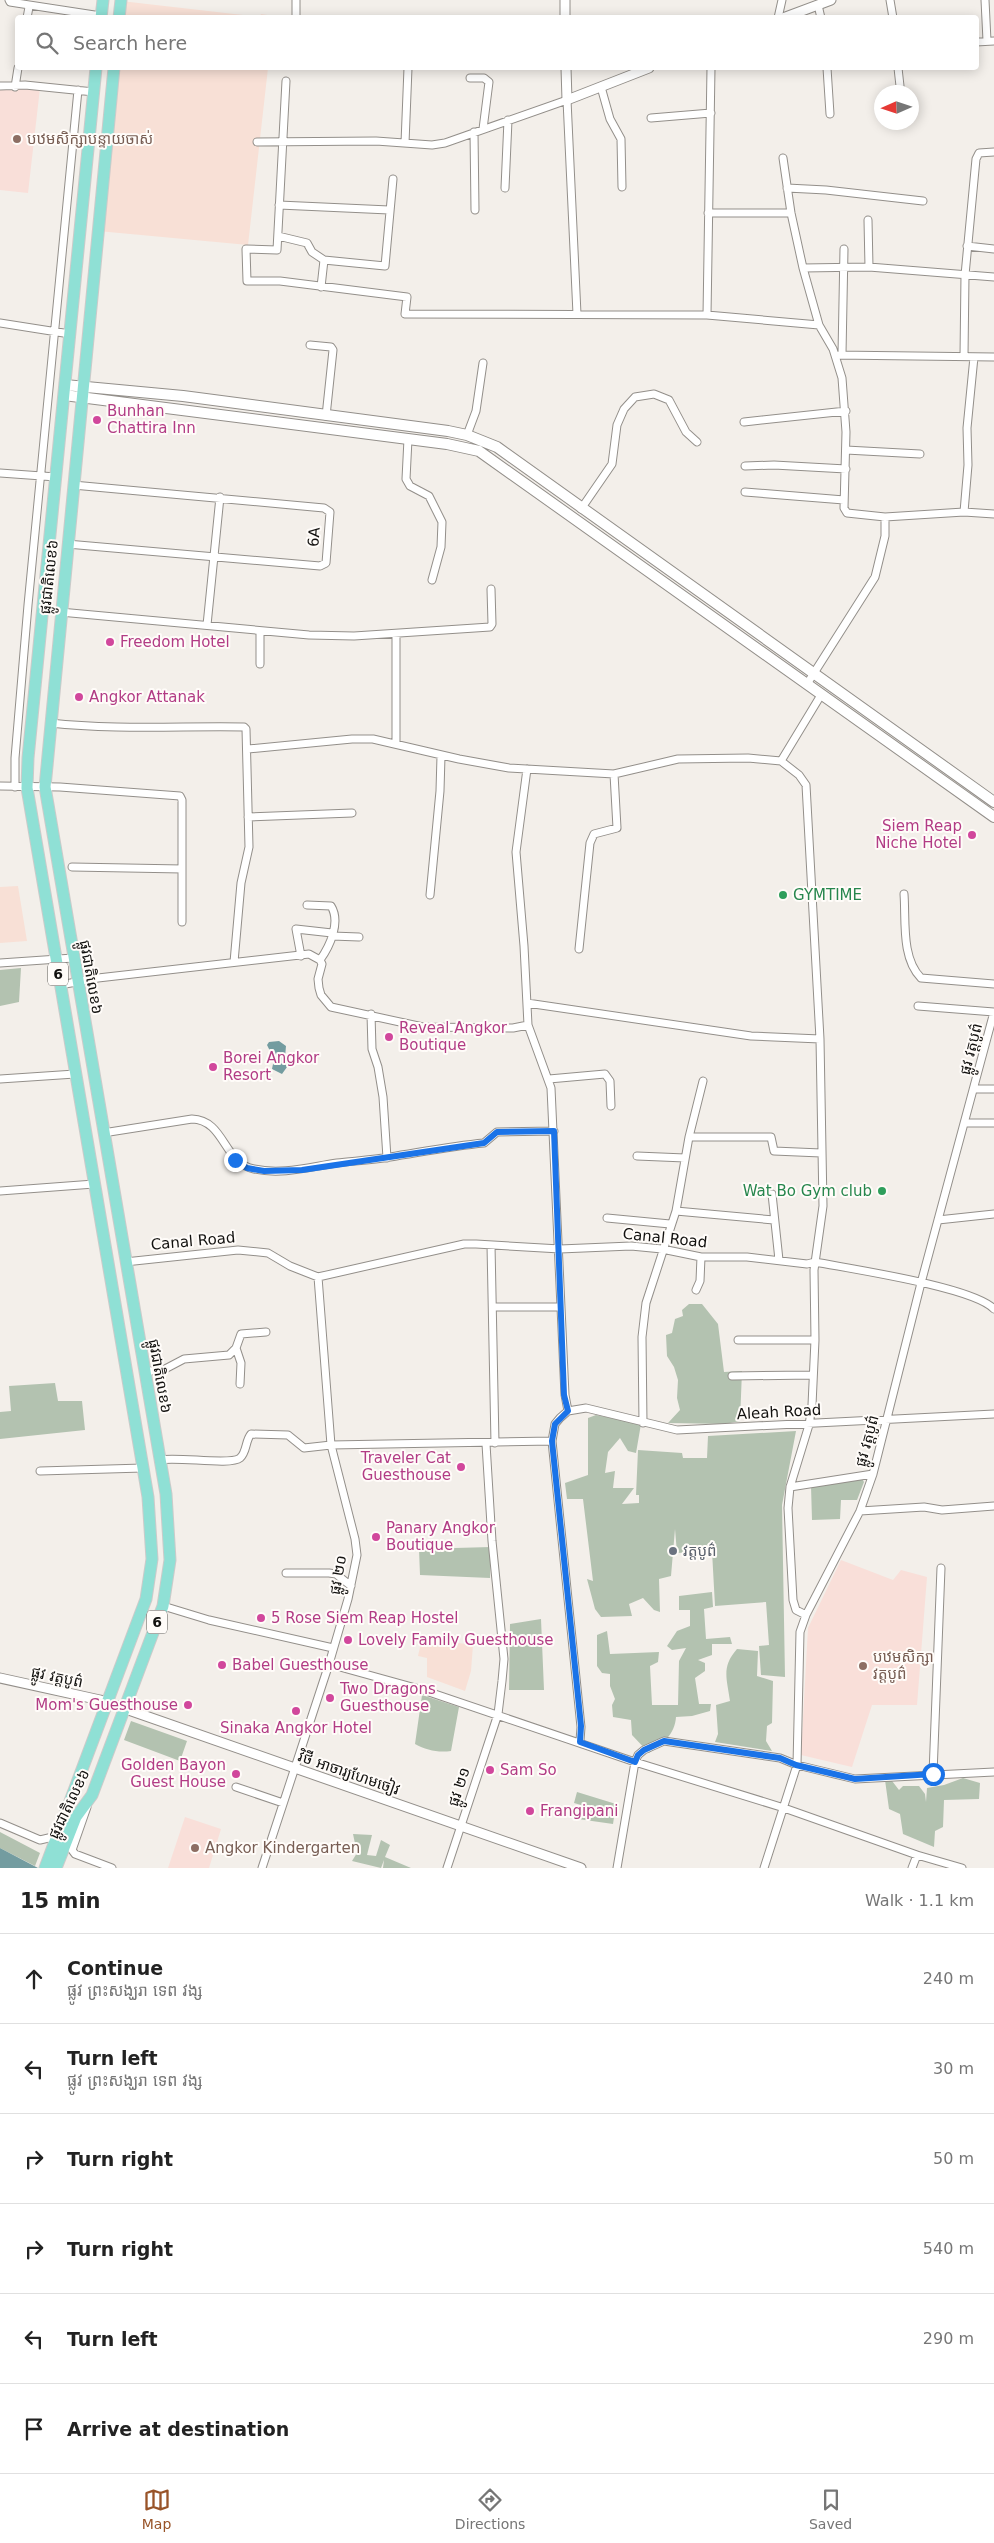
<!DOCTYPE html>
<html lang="en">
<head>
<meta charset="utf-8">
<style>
  body { margin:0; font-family:"DejaVu Sans","Noto Sans Khmer",sans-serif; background:#f6f6f6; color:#222 }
  .compass { position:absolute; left:874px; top:85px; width:45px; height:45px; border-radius:50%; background:#fff; box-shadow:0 2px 12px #0003; rotate:267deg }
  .stop { position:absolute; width:15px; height:15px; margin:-11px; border:4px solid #1a73e8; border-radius:50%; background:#fff }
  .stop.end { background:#1a73e8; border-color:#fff; box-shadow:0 1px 5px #0008 }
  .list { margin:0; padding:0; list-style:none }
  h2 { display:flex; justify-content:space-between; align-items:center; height:65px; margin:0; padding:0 20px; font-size:21px }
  h2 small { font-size:16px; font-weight:400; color:#767676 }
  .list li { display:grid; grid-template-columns:32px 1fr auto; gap:15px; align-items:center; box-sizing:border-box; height:90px; padding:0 20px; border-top:1px solid #e0e0e0 }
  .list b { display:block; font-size:19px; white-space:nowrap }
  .list p { margin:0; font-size:16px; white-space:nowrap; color:#767676 }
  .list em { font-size:16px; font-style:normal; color:#767676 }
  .icon { flex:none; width:28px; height:28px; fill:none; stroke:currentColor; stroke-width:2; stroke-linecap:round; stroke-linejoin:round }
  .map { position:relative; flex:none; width:994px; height:1868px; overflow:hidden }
  .search { position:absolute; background:#fff; box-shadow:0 2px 12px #0003; left:15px; right:15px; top:15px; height:55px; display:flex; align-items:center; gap:12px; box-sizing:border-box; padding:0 18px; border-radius:5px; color:#767676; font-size:19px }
  .sheet { height:605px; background:#fff }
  nav { display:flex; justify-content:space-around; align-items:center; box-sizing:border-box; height:70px; border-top:1px solid #e0e0e0; background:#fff; font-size:14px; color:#767676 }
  nav a { display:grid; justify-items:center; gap:2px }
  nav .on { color:#995429 }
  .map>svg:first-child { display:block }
  .commercial { fill:#f8e0d6 }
  .education { fill:#f9dfd9 }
  .green { fill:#b3c2b0 }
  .water { fill:#739ca0 }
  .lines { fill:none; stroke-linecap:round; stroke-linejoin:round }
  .minor-casing { stroke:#938f8a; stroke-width:9 }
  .tertiary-casing { stroke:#938f8a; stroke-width:11 }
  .secondary-casing { stroke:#938f8a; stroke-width:12 }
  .primary-casing { stroke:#cbcbca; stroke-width:13 }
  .minor { stroke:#fff; stroke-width:7 }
  .tertiary { stroke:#fff; stroke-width:9 }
  .secondary { stroke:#fff; stroke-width:10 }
  .primary { stroke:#8fe0d5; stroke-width:11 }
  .route { stroke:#1a73e8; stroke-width:6 }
  .education-dot { fill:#8d6e63; stroke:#fffcf9; stroke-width:2 }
  .hotel-dot { fill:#d1479c; stroke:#fffcf9; stroke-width:2 }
  .leisure-dot { fill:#2e9e5b; stroke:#fffcf9; stroke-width:2 }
  .worship-dot { fill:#6b7280; stroke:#fffcf9; stroke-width:2 }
  .labels { text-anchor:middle; stroke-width:4; stroke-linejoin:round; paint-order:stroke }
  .shield { fill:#fffcf9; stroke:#595855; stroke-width:1 }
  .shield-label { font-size:14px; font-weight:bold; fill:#12110f }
  .education-label { font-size:15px; fill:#785e54; stroke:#fffcf9; text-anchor:start }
  .hotel-label { font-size:15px; fill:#b23c85; stroke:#fffcf9; text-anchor:start }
  .street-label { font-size:15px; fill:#12110f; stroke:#fffcf9 }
  .leisure-label { font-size:15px; fill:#27864d; stroke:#fffcf9; text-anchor:start }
  .worship-label { font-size:15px; fill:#5b616d; stroke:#fffcf9; text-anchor:start }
</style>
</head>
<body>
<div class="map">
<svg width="994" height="1868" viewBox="0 0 994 1868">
  <rect width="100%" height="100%" fill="#f3efea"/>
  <path class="commercial" d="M121,1L260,17L261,14L274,16V18H120Z
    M115,68H268L248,245L98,231Z
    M18,886L27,941L0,943V887Z
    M422,1638L473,1645L471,1671L465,1691L427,1677V1658L418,1656Z"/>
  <path class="education" d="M0,87L40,88L28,193L0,190Z
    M841,1560L893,1580L901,1570L927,1577L917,1705H872L852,1767L801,1755L808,1628Z
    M185,1817L221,1829L209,1868H168Z"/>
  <path class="green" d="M21,968L19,1002L0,1006V970Z
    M689,1304H702L718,1324L724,1372L742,1371L740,1421L725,1424L668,1423L680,1410L677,1398L678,1380L674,1367L667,1356L666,1335L672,1333L675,1319L683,1316L682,1310Z
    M55,1383L58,1401H82L85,1430L0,1439V1412L11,1411L9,1386Z
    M596,1415L641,1424L636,1453L628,1451L620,1438L608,1452L605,1473L615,1471L613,1488H634L622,1504L639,1503V1495H636L638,1450L682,1453L683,1458H707L708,1436L796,1431L782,1505L785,1677L761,1675L759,1646L769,1645L766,1602L715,1606L712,1551L677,1553L675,1529L671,1576L659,1579L660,1612L654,1610L643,1598L629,1604L632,1616L601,1617L595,1609L587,1579L593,1581L583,1499H567L565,1483L588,1475V1418Z
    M861,1477L864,1482L857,1500H841L840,1519L812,1520L811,1486Z
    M491,1547L490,1578L420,1575L419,1549Z
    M712,1592L713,1607L704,1609L706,1639L730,1637L732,1644H712V1655L698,1660L705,1663V1671L695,1678L699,1704H711L710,1711L692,1716L676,1717C675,1734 663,1744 649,1753L632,1735L631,1720L613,1717L612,1705L615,1699L610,1686V1674L602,1673L597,1666V1635L607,1631L610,1654L659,1652L658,1662L650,1666L652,1705H678L679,1661L686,1648L672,1650L667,1646L677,1631L690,1626V1610H679V1596Z
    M541,1619L544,1690H509L510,1624Z
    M737,1649L758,1651L757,1676L773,1681L772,1723L767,1726L766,1741L772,1751L715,1742L718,1734L716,1705L730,1701C727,1679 721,1667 737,1649Z
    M422,1695L459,1707L451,1751C438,1753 426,1750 415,1744Z
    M131,1721L187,1741L180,1761L124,1740Z
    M889,1777L899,1790L903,1786H919L925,1794L926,1802L927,1788L944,1785L963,1778L980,1783L979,1799L944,1800L943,1827L935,1831L934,1847L903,1834L900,1814L889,1809L885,1780Z
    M577,1792L616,1804L613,1824L578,1819L581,1805L574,1803Z
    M0,1832L40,1853L35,1866L0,1848Z
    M353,1834L372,1835L367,1855L376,1856L381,1840L390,1845L385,1857L411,1868H383L384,1860L381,1868L352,1861L357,1853Z"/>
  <path class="water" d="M279,1041L286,1046L285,1057L287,1067L282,1074L272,1069L274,1059L267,1045L269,1042Z
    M0,1848L38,1868H0Z"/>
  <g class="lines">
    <defs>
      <path id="minor" d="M9,0L10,2L101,16
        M890,0L893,18
        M985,0L987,41
        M818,5L821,18
        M27,18L29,7
        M296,18V0
        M778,18L782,0
        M976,42L994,41
        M827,68L830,114
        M898,68L900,86
        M470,78H484L489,82L483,129
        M286,81L277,250L246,249L247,281H280L407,297L405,314L707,315L819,325
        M0,86L25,85L94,92
        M15,87L18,68
        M601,87L610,119L621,139L622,187
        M651,118L711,113
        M474,132L475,210
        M257,142L376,141L432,145L445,143L567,100L577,314
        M405,143L408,68
        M783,158L791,213L803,268L819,325L833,349L842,378L846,432L844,508L847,513L885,517L964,512L994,514
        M505,188L508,120
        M787,188L826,190L923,201
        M279,205L389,210
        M708,213H791
        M868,220L869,267
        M278,236L307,243L312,252L324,260L321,287
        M967,246L994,249
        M324,260L385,266L393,179
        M803,268L869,267L994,277
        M707,315L711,68
        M0,323L70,334
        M310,345L331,347L333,350L326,416
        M842,354L844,249
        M836,355L994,357
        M964,356L965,275L976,159L979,153L994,152
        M744,422L846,411
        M467,435L476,411L483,363
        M408,439L406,479L410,486L429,496L442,522L441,547L432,580
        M846,450L920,454
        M745,466L774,465L846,469
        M0,473L56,477
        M745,492L844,500
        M581,509L612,464L617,425L624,409L635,397L654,394L669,400L686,432L697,442
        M964,512L968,465L967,428L974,357
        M67,544L320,566L326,563L330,512L324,508L73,485
        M60,612L309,635L354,636L490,627L492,624L491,589
        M207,625L220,497
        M396,634V744
        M260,664V631
        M807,684L875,577L885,536V517
        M50,723C114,730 179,726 244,727L246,729L249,847L241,883L234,962
        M248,749L352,739H373L459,759L509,768L614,774L678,759L748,758L781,761L799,775L806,785L820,1039L823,1206L814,1270L815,1340L812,1405L809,1425L790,1487L788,1508L793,1600L796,1610L806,1615
        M781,761L821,695
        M527,769L516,852L524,946L528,1025L551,1088L565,1395L568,1411
        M0,786L60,787L180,796L182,800V922
        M15,787V758L28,605L78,90
        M248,817L352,813
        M72,867L182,869
        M904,894C906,920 901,958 921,978L994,984
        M430,895L440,791L441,756
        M307,905L331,906C341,922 330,946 320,960
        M332,936L359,937
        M579,949L590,843L594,834L617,828L614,774
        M301,956L296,929L332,933
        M0,963L73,958
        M60,985L98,978L309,954L320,960L322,964L318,979L319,988L321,995L331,1007L423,1027L513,1028L528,1025
        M527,1003L751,1036L820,1039
        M918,1006L994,1012
        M371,1014L372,1049L378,1067L383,1097L387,1158
        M0,1079L75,1074
        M549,1079L605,1074L610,1081L611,1106
        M975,1089H994
        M965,1123H994
        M103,1133L192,1119C225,1120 223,1163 254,1169C282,1175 309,1167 337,1163C354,1161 372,1160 390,1157C422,1152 452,1146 484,1143L497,1132L554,1131
        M689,1137H771L774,1151L821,1153
        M637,1156L685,1158
        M0,1191L94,1184
        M772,1194L779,1260
        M676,1211L774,1220
        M607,1218L670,1224
        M938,1220L994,1214
        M491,1245L495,1443
        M125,1262L238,1250L268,1253L290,1266L318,1277L464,1244H476L560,1249L631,1246L662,1249L701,1257H747L807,1264L815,1262C851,1269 973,1287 994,1309
        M696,1290L700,1281L701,1257
        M493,1307H561
        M738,1340H815
        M236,1348L241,1363L240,1384
        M144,1372L165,1369L184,1359L229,1355L236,1348L241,1334L266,1332
        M732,1376L812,1375
        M643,1423L642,1337L646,1303L676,1211L689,1137L703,1081
        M159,1460C178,1456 230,1466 240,1458C247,1452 245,1441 251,1434L288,1435L304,1448L331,1445L552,1441
        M40,1471L143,1468
        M790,1487L873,1474
        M860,1511L924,1507L942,1510L994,1506
        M286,1573H329L336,1574L351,1586
        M163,1606L209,1620L333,1648
        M329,1664L423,1690L635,1762L784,1808L917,1855L962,1868
        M580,1741L581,1727L552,1441L555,1424L560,1418L568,1411L586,1408L677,1430L994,1414
        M933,1774L941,1568
        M236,1787L283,1803
        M87,1807L72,1850L75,1854L112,1868
        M0,1823L40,1840L57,1836
        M262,1868L329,1664L348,1599L357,1555L355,1539L331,1445L318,1277
        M447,1868L498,1714L502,1681L504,1659L492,1541L486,1444
        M617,1868L635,1762L638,1755L644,1750L664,1741L780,1758L797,1765L855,1779L994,1772
        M764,1868L797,1765L800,1632L806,1615L860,1511L873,1474L921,1283L994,1012
        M912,1868L917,1855"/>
      <path id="tertiary" d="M565,0V18
        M783,18L831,0
        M566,68L567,100L649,68
        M0,1678L100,1700L581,1868"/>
      <path id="secondary" d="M65,385L183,396L448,431L467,435L497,447L994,802
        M64,395L447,444L479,451L994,817"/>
      <path id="primary" d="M101,18L103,0
        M119,18L121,0
        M45,1868L146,1599L152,1559L148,1497L27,788L28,758L96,68
        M56,1868L76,1817L92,1795L163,1606L170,1560L166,1494L45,787L114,68"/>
    </defs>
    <use href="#minor" class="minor-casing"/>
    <use href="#tertiary" class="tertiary-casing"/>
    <use href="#secondary" class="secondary-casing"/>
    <use href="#primary" class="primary-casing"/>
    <use href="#minor" class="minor"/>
    <use href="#tertiary" class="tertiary"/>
    <use href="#secondary" class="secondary"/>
    <use href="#primary" class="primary"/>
  </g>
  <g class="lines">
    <path class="route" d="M235,1160L247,1168L264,1171L302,1170L484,1143L497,1132L554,1131L564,1395L568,1411L555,1424L552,1441L581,1726L580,1742L635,1762L638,1755L644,1750L664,1741L780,1758L796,1765L855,1779L933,1774"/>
  </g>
  <g class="education-dot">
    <circle cx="17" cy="139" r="5"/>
    <circle cx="863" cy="1666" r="5"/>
    <circle cx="195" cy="1848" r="5"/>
  </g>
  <g class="hotel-dot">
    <circle cx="97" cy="420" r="5"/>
    <circle cx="110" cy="642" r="5"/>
    <circle cx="79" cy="697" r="5"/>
    <circle cx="972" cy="835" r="5"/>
    <circle cx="389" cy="1037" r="5"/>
    <circle cx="213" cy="1067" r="5"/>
    <circle cx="461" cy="1467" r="5"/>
    <circle cx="376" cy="1537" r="5"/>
    <circle cx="261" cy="1618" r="5"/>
    <circle cx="348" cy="1640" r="5"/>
    <circle cx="222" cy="1665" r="5"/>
    <circle cx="330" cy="1698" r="5"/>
    <circle cx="188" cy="1705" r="5"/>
    <circle cx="296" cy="1711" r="5"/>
    <circle cx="490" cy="1770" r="5"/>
    <circle cx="236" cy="1774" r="5"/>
    <circle cx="530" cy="1811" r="5"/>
  </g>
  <g class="leisure-dot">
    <circle cx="783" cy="895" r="5"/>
    <circle cx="882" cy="1191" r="5"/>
  </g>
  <circle class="worship-dot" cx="673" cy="1551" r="5"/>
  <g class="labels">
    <g class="shield">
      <rect x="48" y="962.5" width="20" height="23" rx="4"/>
      <rect x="147" y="1610.5" width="20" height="23" rx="4"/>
    </g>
    <g class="shield-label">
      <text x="58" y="979">6</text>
      <text x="157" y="1627">6</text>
    </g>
    <g class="education-label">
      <text x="27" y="144">បឋមសិក្សាបន្ទាយចាស់</text>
      <text x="873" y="1662">បឋមសិក្សា<tspan x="873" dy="17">វត្តបូព៌</tspan></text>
      <text x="205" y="1853">Angkor Kindergarten</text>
    </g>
    <g class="hotel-label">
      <text x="107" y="416">Bunhan<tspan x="107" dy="17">Chattira Inn</tspan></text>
      <text x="120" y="647">Freedom Hotel</text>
      <text x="89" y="702">Angkor Attanak</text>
      <text x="962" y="831" text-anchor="end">Siem Reap<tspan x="962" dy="17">Niche Hotel</tspan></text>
      <text x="399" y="1033">Reveal Angkor<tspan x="399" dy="17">Boutique</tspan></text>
      <text x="223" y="1063">Borei Angkor<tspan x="223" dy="17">Resort</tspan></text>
      <text x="451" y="1463" text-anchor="end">Traveler Cat<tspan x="451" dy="17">Guesthouse</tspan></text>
      <text x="386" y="1533">Panary Angkor<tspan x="386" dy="17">Boutique</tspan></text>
      <text x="271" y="1623">5 Rose Siem Reap Hostel</text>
      <text x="358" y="1645">Lovely Family Guesthouse</text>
      <text x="232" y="1670">Babel Guesthouse</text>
      <text x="340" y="1694">Two Dragons<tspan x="340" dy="17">Guesthouse</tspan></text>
      <text x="178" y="1710" text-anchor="end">Mom's Guesthouse</text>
      <text x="296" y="1733" text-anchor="middle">Sinaka Angkor Hotel</text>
      <text x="226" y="1770" text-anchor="end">Golden Bayon<tspan x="226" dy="17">Guest House</tspan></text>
      <text x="500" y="1775">Sam So</text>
      <text x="540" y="1816">Frangipani</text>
    </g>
    <g class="street-label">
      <text transform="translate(314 537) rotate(-86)" y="5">6A</text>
      <text transform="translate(49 577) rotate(-84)" y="5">ផ្លូវជាតិលេខ៦</text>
      <text transform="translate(91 977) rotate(80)" y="5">ផ្លូវជាតិលេខ៦</text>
      <text transform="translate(971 1049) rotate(-76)" y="5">ផ្លូវ វត្តបូព៌</text>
      <text transform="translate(665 1238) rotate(6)" y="5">Canal Road</text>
      <text transform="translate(193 1241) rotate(-5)" y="5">Canal Road</text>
      <text transform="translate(160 1376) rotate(80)" y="5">ផ្លូវជាតិលេខ៦</text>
      <text transform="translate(779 1412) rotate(-3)" y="5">Aleah Road</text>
      <text transform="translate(867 1441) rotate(-75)" y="5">ផ្លូវ វត្តបូព៌</text>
      <text transform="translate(338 1575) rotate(-80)" y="5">ផ្លូវ ២០</text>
      <text transform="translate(57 1677) rotate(12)" y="5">ផ្លូវ វត្តបូព៌</text>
      <text transform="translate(349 1773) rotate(19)" y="5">វិថី អាចារ្យហែមចៀវ</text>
      <text transform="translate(459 1787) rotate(-72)" y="5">ផ្លូវ ២១</text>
      <text transform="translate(69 1804) rotate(-64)" y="5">ផ្លូវជាតិលេខ៦</text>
    </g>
    <g class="leisure-label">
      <text x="793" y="900">GYMTIME</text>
      <text x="872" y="1196" text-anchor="end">Wat Bo Gym club</text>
    </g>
    <g class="worship-label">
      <text x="683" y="1556">វត្តបូព៌</text>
    </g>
  </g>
</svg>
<svg class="compass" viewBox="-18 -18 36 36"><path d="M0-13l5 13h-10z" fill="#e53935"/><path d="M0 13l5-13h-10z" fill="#767676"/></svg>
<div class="stop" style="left:933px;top:1774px"></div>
<div class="stop end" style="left:235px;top:1160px"></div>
<div class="search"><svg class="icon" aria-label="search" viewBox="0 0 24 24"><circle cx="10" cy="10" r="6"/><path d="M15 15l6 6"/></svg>Search here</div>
</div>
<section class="sheet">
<h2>15 min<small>Walk · 1.1 km</small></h2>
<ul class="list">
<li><svg class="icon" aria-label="ahead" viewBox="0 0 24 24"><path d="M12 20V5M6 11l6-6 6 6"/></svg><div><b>Continue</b><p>ផ្លូវ ព្រះសង្ឃរា ទេព វង្ស</p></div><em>240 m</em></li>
<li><svg class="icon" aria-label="left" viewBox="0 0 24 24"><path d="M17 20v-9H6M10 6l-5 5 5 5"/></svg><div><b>Turn left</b><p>ផ្លូវ ព្រះសង្ឃរា ទេព វង្ស</p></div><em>30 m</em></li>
<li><svg class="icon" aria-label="right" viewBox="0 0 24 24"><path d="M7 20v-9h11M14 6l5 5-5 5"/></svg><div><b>Turn right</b></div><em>50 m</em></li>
<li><svg class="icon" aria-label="right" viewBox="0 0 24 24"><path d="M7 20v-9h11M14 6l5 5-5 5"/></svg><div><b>Turn right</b></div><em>540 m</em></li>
<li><svg class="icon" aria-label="left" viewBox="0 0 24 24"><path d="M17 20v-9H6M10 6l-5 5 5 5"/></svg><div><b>Turn left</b></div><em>290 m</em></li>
<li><svg class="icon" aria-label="arrive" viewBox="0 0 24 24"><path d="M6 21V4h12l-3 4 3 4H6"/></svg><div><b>Arrive at destination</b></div></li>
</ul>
</section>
<nav>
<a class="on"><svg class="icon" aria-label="map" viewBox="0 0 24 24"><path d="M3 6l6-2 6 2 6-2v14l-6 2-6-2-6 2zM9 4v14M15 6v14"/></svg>Map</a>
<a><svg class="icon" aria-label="directions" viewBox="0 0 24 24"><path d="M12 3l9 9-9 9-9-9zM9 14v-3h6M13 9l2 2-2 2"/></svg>Directions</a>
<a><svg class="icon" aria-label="saved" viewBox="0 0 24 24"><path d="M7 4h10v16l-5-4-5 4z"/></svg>Saved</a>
</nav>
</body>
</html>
